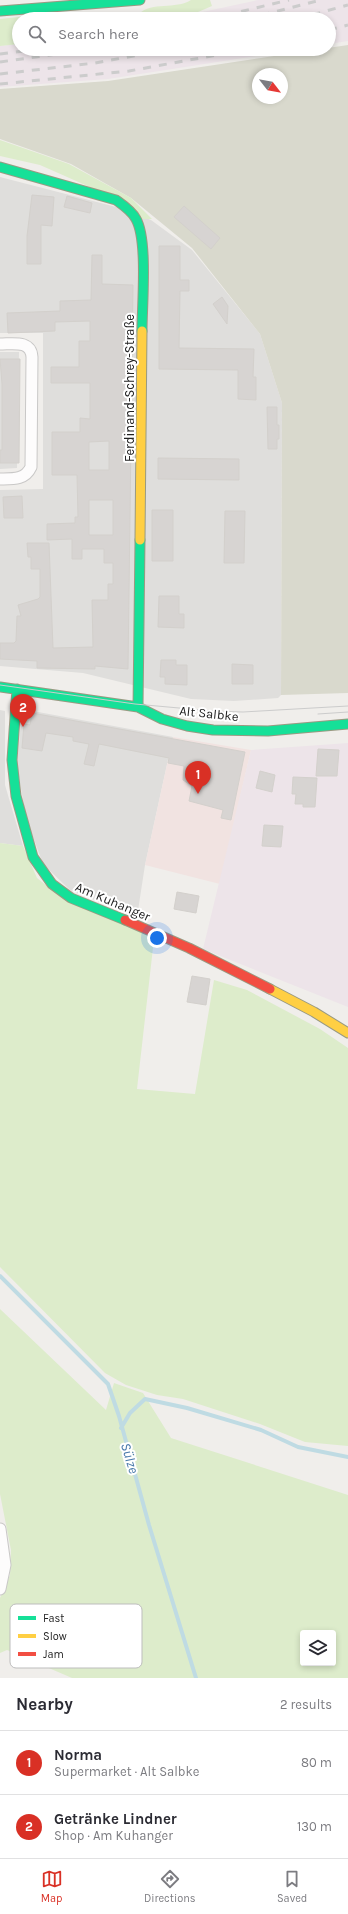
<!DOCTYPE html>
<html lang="en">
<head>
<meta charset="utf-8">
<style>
  body { margin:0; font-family:Karla,sans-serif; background:#f7f7f7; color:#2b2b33 }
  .controls { position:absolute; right:12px; bottom:12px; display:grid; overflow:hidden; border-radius:4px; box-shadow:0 2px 6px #0003 }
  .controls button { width:36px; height:36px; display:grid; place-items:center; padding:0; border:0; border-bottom:1px solid #e1e1e2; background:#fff; color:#2b2b33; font:20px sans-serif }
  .compass { position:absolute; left:252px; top:68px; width:36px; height:36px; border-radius:50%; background:#fff; box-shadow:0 2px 6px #0003; rotate:121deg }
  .you { position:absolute; left:157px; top:938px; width:14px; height:14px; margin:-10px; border:3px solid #fff; border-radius:50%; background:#1a73e8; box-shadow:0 0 0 6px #1a73e833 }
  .badge { display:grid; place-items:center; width:26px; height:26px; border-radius:50%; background:#d93025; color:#fff; font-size:13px; font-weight:700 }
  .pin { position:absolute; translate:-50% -33px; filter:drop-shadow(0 1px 2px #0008) }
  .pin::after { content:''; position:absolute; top:21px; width:14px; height:12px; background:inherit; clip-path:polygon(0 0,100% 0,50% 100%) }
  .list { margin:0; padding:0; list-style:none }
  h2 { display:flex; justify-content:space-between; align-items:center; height:52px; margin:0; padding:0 16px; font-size:17px }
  h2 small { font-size:13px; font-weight:400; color:#7c7c81 }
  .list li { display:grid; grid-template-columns:26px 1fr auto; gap:12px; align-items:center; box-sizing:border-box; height:64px; padding:0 16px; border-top:1px solid #e1e1e2 }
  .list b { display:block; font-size:15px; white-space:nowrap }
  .list p { margin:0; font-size:13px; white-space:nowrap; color:#7c7c81 }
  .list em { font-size:13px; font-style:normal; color:#7c7c81 }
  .icon { flex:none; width:22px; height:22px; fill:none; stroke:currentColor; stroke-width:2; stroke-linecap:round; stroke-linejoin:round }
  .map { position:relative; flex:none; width:348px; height:1678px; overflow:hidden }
  .search { position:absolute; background:#fff; box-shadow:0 2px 6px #0003; left:12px; right:12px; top:12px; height:44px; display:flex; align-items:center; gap:10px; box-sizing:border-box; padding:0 14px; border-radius:22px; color:#7c7c81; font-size:15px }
  .sheet { height:180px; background:#fff }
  nav { display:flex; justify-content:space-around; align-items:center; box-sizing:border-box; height:56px; border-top:1px solid #e1e1e2; background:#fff; font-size:11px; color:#7c7c81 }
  nav a { display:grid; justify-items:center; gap:2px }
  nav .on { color:#d93025 }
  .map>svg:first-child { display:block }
  .residential { fill:#dfdedc }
  .commercial { fill:#f1e3e1 }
  .industrial { fill:#ede4e9 }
  .construction { fill:#d9d9cd; fill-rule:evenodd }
  .grass { fill:#ddeccb; fill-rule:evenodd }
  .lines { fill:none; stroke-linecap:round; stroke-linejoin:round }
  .stream { stroke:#bfdbe3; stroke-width:4 }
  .building { fill:#d7d4d2; stroke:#d3d0cc; fill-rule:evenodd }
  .street-casing { stroke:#c9c8c7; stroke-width:13 }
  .fast-casing { stroke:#999a82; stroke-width:11 }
  .slow-casing { stroke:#999a82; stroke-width:11 }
  .jam-casing { stroke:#999a82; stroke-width:11 }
  .street { stroke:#fdfcfc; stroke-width:11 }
  .fast { stroke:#16e098; stroke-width:9 }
  .slow { stroke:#ffcf43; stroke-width:9 }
  .jam { stroke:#f24e42; stroke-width:9 }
  .tram { stroke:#ccc; stroke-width:1 }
  .rail { stroke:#ccc; stroke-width:3; stroke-dasharray:8 8; stroke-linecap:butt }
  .labels { text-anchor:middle; stroke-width:4; stroke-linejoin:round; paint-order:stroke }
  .street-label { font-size:13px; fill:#222; stroke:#fff }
  .water-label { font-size:14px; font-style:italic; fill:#4a7aab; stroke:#fff }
  .key { fill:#fff; stroke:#bdbdbd; stroke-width:1 }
  .key-label { font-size:11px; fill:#222 }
</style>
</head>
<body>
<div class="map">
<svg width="348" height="1678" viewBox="0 0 348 1678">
  <rect width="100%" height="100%" fill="#f0eeeb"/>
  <path class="residential" d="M0,177L120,208L151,220L192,250L260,334L282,403L281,695L278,698L234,701L191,699L83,673L0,666V490L43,489V333H0Z
    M0,352H19L17,468L0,469Z
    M22,709L173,737L145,865L137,917L70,890L43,864L26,818L17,765Z
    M0,710L5,711V785L23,846L0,843Z"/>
  <path class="commercial" d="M173,737L251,750L220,884L145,865Z"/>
  <path class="industrial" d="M258,0H348V41L329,44V19H170Z
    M19,44V49H300L108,79L0,87V46Z
    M348,743V1007L203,949L251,750Z"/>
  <path class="construction" d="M348,45V693L281,695L282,403L260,334L192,248L131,198L71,164L0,139V89L108,81ZM258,74H282V98H258Z"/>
  <path class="grass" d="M191,0H210L212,6L191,15L170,19H79L139,14C152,1 175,10 191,0Z
    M37,15L40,19H19V44L0,46V19Z
    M0,140L69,164L131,198L152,219H143L92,188L40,165L0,156Z
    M0,843L23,846L37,878L52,890L154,939L137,1089L195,1094L214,980L247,990L320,1029L348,1048V1446L305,1442L260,1424L183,1399L157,1395L126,1385L105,1373L0,1267Z
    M0,1309L106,1410L114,1383L143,1393L171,1438L348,1495V1678H72L7,1650L0,1653V1598L10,1575L11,1550L0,1494ZM303,1633H333V1663H303Z"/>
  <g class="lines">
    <path class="stream" d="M0,1276L108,1384L119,1416L149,1525L196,1678
      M121,1428L130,1413L145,1399L187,1408L261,1430L298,1447L348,1457"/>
  </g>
  <path class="building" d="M32,195L54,197L52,226L41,225V264H27V236Z
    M67,196L92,203L90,213L64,207Z
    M184,206L220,238L211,249L174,217Z
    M159,246H180V280H189V291H180L179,348L254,349L253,377H256V400L238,399V370L159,369Z
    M92,255H102V284L133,285L128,669L95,666V669L37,668V661L0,659V643H14L16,641L17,616H21L18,605L38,599L40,597V569H31V557H28L27,543H49L53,648L93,647L92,600H108V584H113V563H104V549H82V559H72V539L47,540V524L75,523V517H78L77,475H52V432H80V418L90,419V383H51V367H79V341H90V321L55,322V331L8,333L7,313L60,311V301L91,300ZM109,441V470H89V442ZM89,500H113V535H89Z
    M222,297L228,306L227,324L213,304Z
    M0,359H20L19,463H0V450H2V384Z
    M267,407H277V425H279V439H277V449H268Z
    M158,458L239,459V480L158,479Z
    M22,496L23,518H4L3,497Z
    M152,510H173V561H152Z
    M225,511H245L244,563H224Z
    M159,596H179V614H184V628L158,627Z
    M161,660H176V665H187V685L165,684V677H160Z
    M232,664L253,665V684H232Z
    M32,713L245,752L231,820L221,818L223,810L189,801L192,786L183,780L184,766L168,763L169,758L99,744L94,766L84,764L89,744L73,741V737L46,733L42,751L22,748L24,724L30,725Z
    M318,749L339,750L337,776H316Z
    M260,771L275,775L272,792L256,788Z
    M293,777L317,778L315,807H303V804H295L296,794H292Z
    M264,825L283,826L281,847L262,846Z
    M177,892L199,896L196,913L174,909Z
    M192,976L210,979L206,1005L187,1002Z"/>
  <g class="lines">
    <defs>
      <path id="street" d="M0,344C13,344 31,340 32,357L31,467C25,480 13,479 0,479
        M0,1529L5,1565L0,1589"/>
      <path id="fast" d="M0,11L140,0
        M0,167L116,200C123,205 132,211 136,219C148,240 142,305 142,331
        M0,687L138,707L162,719L187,726L213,730L268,731L348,724
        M17,689L12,760L16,796L33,857L52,884L71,898L125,920
        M138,707L140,540"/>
      <path id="slow" d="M140,540L142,331
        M270,989L314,1012L348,1033"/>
      <path id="jam" d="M125,920L189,948L270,989"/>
    </defs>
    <use href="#street" class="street-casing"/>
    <use href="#fast" class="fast-casing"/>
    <use href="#slow" class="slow-casing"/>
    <use href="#jam" class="jam-casing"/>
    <use href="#street" class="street"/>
    <use href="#fast" class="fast"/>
    <use href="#slow" class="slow"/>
    <use href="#jam" class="jam"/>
    <path class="tram" d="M0,685L135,704L212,711L243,712L348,706
      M318,714L348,712"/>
    <path class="rail" d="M210,19L289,0
      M246,19L321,0
      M297,19L348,5
      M329,30L348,25
      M0,54L40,49
      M0,62L92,49
      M0,74L95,63L172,49
      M0,84L129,71L250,49"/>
  </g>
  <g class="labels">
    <g class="street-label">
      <text transform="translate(129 388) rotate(-90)" y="5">Ferdinand-Schrey-Straße</text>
      <text transform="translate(209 713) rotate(6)" y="5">Alt Salbke</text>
      <text transform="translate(113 901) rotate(23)" y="5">Am Kuhanger</text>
    </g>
    <g class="water-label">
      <text transform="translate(130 1458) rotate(73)" y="5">Sülze</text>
    </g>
  </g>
  <rect x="10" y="1604" width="132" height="64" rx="6" class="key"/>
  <rect x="18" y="1616" width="18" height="4" fill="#16e098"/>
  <rect x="18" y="1634" width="18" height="4" fill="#ffcf43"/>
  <rect x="18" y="1652" width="18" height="4" fill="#f24e42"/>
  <g class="key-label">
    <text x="43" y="1622">Fast</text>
    <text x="43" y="1640">Slow</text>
    <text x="43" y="1658">Jam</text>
  </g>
</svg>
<div class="controls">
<button><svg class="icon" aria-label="layers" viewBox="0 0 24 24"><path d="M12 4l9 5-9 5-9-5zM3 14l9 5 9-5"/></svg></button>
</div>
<svg class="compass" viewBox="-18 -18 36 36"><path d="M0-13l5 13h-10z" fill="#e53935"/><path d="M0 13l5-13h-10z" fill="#7c7c81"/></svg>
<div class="you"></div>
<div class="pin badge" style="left:198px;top:794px">1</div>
<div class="pin badge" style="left:23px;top:727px">2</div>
<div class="search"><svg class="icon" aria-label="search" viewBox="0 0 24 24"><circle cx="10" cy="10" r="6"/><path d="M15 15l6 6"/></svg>Search here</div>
</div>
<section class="sheet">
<h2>Nearby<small>2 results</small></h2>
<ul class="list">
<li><span class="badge">1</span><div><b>Norma</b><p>Supermarket · Alt Salbke</p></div><em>80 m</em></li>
<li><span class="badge">2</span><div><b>Getränke Lindner</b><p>Shop · Am Kuhanger</p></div><em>130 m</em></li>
</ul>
</section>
<nav>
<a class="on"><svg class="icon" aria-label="map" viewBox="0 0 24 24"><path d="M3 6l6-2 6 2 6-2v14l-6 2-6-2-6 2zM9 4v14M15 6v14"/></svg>Map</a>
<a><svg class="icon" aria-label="directions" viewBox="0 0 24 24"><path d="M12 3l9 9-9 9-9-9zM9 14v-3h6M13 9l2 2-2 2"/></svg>Directions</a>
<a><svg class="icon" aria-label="saved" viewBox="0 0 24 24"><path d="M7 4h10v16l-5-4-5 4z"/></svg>Saved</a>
</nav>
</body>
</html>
